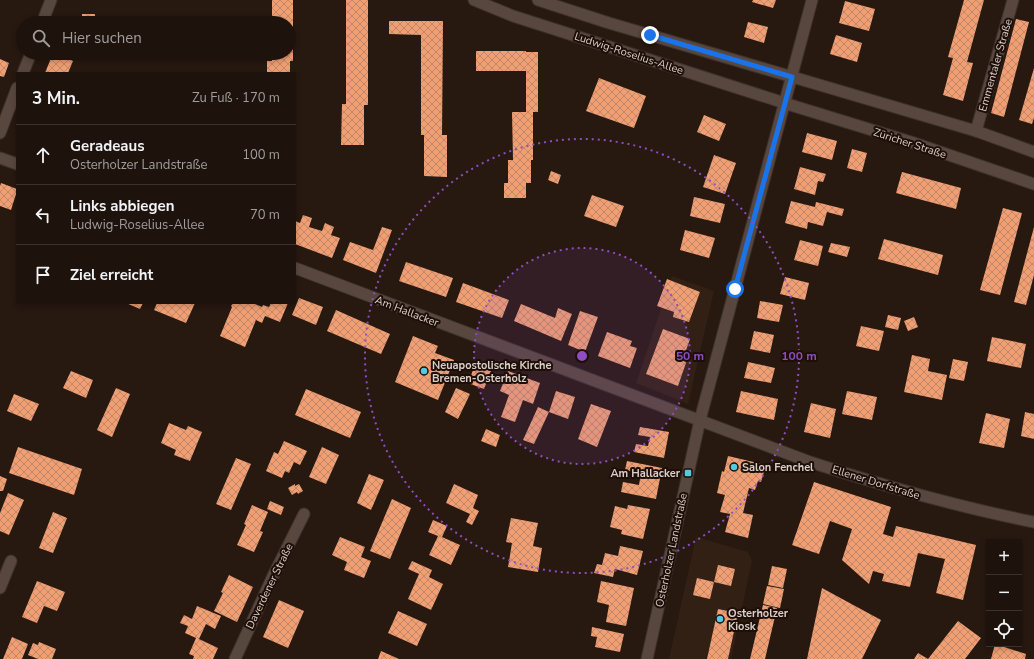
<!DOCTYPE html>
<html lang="de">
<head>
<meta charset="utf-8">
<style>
  body { margin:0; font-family:"Nunito Sans",sans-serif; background:#251b15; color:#f1f3f6 }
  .controls { position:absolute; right:12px; bottom:12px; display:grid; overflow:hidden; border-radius:0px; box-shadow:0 2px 6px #0003 }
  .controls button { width:36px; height:36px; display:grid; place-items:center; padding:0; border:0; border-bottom:1px solid #3b322d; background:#1d120c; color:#f1f3f6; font:20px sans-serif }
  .stop { position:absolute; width:12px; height:12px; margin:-9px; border:3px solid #1a73e8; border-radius:50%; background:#fff }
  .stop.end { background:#1a73e8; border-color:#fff; box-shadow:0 1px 4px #0008 }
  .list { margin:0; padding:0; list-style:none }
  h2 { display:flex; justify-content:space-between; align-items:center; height:52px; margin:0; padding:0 16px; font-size:17px }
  h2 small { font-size:13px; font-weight:400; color:#a09e9d }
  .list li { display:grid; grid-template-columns:26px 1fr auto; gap:12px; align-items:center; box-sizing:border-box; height:60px; padding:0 16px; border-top:1px solid #3b322d }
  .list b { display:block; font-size:15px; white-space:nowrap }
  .list p { margin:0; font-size:13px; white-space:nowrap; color:#a09e9d }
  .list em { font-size:13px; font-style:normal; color:#a09e9d }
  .icon { flex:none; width:22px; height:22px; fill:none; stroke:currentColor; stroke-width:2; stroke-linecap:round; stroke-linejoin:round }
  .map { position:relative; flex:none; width:1034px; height:659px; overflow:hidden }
  .search { position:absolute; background:#1d120c; box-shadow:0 2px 6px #0003; left:16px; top:16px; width:280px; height:44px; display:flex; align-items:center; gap:10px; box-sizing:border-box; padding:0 14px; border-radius:22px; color:#a09e9d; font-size:15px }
  .panel { position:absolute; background:#1d120c; box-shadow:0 2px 6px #0003; left:16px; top:72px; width:280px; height:232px; border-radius:0px }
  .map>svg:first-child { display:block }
  .built { fill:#332015 }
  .building { fill:url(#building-cross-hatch) }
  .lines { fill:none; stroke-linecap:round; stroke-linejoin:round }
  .minor-casing { stroke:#3c312d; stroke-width:13 }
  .secondary-casing { stroke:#3c312d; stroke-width:13 }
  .minor { stroke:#58473e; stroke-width:11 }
  .secondary { stroke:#58473e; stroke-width:11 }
  .route { stroke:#1a73e8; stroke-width:5 }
  .ring { fill:none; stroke:#8e4dc1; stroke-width:2; stroke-dasharray:2 4 }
  .poi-dot { fill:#56c9e1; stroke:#1d0f08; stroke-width:1.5 }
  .labels { text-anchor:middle; stroke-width:4; stroke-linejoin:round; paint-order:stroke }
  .street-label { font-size:11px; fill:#dacfca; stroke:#1d0f08 }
  .poi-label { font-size:11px; font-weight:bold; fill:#dacfca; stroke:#1d0f08; text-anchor:start }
  .centre { fill:#8e4dc1; stroke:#1d0f08; stroke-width:2 }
  .ring-label { font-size:12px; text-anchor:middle; font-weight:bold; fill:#8e4dc1; stroke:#1d0f08; stroke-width:4; stroke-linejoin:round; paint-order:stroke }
</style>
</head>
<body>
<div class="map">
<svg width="1034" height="659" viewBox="0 0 1034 659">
  <defs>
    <pattern id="building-cross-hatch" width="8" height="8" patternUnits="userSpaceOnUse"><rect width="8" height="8" fill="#ef9f73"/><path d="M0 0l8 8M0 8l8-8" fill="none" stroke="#c48766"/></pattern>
  </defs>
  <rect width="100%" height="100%" fill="#271810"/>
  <path class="built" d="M672,276L714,291L688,404L636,383Z
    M696,537L748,552L752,561L731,659H669Z"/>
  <path class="building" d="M272,0H293V61H290V73H267V61H272V53H289V23H272Z
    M346,0H368V105H364V145H341L342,104H346Z
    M753,0H776L773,8L752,2Z
    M964,0H984L967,62L973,63L963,101L943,95L953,58L948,57Z
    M845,1L875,9L869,31L839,23Z
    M82,14H95V23H82Z
    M108,18L226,19V23H108Z
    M1016,19L1029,22L1004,117L991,113Z
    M389,21H443L442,135H447V177L424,176V135H421V35L389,34Z
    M748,22L768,27L764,43L744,37Z
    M836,35L862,43L857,62L830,54Z
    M476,51H526V52H538V112H533V160H531V183H526V198H504V183H508V160H513L512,112H526V71H476Z
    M53,53L73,61L68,73H45Z
    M82,53H95V57H82Z
    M0,59L9,63L4,77L0,76Z
    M1034,68V118L1032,124L1019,120Z
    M599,78L646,96L634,128L586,111Z
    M704,115L726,124L719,141L697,132Z
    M807,133L837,141L832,160L802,152Z
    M852,149L867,153L862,172L847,168Z
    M714,155L736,163L725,194L703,187Z
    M800,167L826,174L823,182L818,181L815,195L794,189Z
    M551,171L561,175L558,184L548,180Z
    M902,172L961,188L956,209L896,193Z
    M1,183L17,189V191L11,210L0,206V186Z
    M592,195L624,206L616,227L584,216Z
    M694,197L725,204L720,223L690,216Z
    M791,201L815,207L816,202L844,209L842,216L827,212L823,226L808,222L807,229L785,223Z
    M1003,208L1022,213L1000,295L980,290Z
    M303,215L312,218L309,227L322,231L325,223L334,227L331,235L340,238L332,258L295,244V221L300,223Z
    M382,227L392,230L376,273L343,260L350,242L373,250Z
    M1034,227V275L1026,305L1014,302Z
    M685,230L715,238L709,258L680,250Z
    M884,239L943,255L938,275L878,259Z
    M800,240L823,246L818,266L794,260Z
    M831,243L850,247L847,257L828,252Z
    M406,262L453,278L446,297L399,281Z
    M785,277L809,283L805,300L780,294Z
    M667,279L700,292L689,322L673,317L674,312L657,306Z
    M463,283L509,300L502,318L456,302Z
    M299,298L323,307L316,325L292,315Z
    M760,301L783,305L779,322L757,318Z
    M126,303H143L140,309Z
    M157,303H195L186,323L154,310Z
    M233,303H253L262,307L263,305L269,307L271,303H288L280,322L265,316L262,323L256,320L245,347L220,336L232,307L231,306Z
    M521,304L555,318L558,308L572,314L561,341L514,321Z
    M336,310L390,334L381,354L327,331Z
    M580,311L598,317L585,352L568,345Z
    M888,315L901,318L898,330L885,327Z
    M914,317L918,327L908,331L904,321Z
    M861,326L884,331L879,351L856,346Z
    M663,329L690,339L683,359L687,360L678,386L646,374Z
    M754,331L774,335L770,353L750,349Z
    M607,332L632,341L630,346L637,348L630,368L598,356Z
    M413,336L438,346L435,353L454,360L438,400L395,382Z
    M992,337L1026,344L1021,368L987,361Z
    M912,355L930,359L928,371L947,375L942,400L904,392Z
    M953,359L968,362L964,381L949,378Z
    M477,360L493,366L484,389L468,383Z
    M748,362L775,368L771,383L744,378Z
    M71,371L93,380L86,398L63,388Z
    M508,371L540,383L533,404L523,400L515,422L501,417L509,395L500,391Z
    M116,388L130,394L112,437L97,430Z
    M456,388L470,394L458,419L445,412Z
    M306,389L361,412L350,438L295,415Z
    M556,391L575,397L568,419L549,412Z
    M741,391L778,399L774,420L736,412Z
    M847,391L877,397L872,420L842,414Z
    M14,394L39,404L31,421L7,411Z
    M811,403L836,409L830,438L804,432Z
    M591,404L611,411L597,447L578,439Z
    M538,407L549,412L534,444L523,440Z
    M1025,412L1034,414V439L1021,436Z
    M986,413L1010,419L1004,448L979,443Z
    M169,423L186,430L188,426L202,432L190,461L174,455L176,450L161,443Z
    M640,427L669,432L664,458L634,452L636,444L648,446L650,437L638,435Z
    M486,429L500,435L496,447L481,441Z
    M284,441L307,451L300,465L294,462L289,473L285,471L282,478L266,471L274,452L278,454Z
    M18,447L82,469L74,495L9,473Z
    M322,447L339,455L326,484L309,477Z
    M728,456L766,465L761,482L758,481L755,490L749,488L743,513L753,515L748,538L725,532L730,514L720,512L725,495L717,493L722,471L724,472Z
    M236,458L251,464L231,510L216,504Z
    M627,461L662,468L656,499L621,492L623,482L639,485L641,473L625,470Z
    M369,474L384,480L371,510L357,503Z
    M0,476L7,479L3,491H0Z
    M814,482L891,507L883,534L893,537L896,526L976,545L963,600L936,593L945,559L918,553L910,587L882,581L884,574L873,571L869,584L842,560L852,529L830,521L819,554L792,545Z
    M295,484V486L299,484L303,491L298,494L297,492L292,495L288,488Z
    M454,484L478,495L473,508L479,511L472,525L466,522L470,514L446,503Z
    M8,493L24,500L9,535L0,531V513Z
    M392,499L411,508L390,559L370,551Z
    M270,501L284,507L281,515L267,509Z
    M252,505L268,512L260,531L263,532L254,552L237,545L246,525L244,524Z
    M628,505L650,509L643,539L621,534L622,530L610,527L615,506L627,509Z
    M53,512L67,518L53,553L39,548Z
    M511,518L538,523L533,546L542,548L538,572L508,567L512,543L506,542Z
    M433,520L447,526L442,537L460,545L451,565L429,555L438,536L428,532Z
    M340,537L365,547L361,557L371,561L364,578L344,570L347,562L332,555Z
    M620,546L643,551L637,575L615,569L613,577L594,573L597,564L602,565L605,553L618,556Z
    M412,561L432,570L429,577L443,584L431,610L408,599L419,574L408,569Z
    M718,565L735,569L731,586L714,582Z
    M772,566L787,569L783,588L768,585Z
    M229,575L253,587L237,622L214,611L223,593L221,592Z
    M697,578L714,582L710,599L693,595Z
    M37,581L65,592L57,611L44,606L37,623L22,617Z
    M601,581L634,588L626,626L606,622L609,605L597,602Z
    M767,586L784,589L780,608L763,604Z
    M822,588L881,620L862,659H807Z
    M279,600L304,611L288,648L263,637Z
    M763,605L777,608L765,659H750Z
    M197,606L221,616L215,629L206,624L199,639L218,648L213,659H193L194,656L189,654L196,638L185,633L188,626L180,623L184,615L192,619Z
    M718,609L738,613L728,659H707Z
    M398,611L427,624L417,646L388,633Z
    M958,621L981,638L965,659H914L918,653L928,659Z
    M592,627L624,634L620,652L595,647L597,637L591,636Z
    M12,637L28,644L22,659H3Z
    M39,642L56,649L52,659H38L28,655L33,643L38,645Z
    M995,644L1026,654L1025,659H991Z
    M381,651L399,659H378Z"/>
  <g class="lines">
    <defs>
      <path id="minor" d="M42,23L51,0
        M23,73L31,53
        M976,131L1013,0
        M0,133L17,88
        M0,158L17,164
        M295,268L810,462C884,486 958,507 1034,522
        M0,588L11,561
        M235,659L273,576L304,514"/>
      <path id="secondary" d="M474,0L513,16L797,107L911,142L1034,184
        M538,0L609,23L976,131L1034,152
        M647,659L700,420L812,0"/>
    </defs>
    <use href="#minor" class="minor-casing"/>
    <use href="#secondary" class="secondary-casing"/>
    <use href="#minor" class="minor"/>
    <use href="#secondary" class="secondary"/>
  </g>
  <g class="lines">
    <path class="route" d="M650,35L792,77L735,289"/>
  </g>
  <circle cx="582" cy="356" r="108" fill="#8e4dc1" fill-opacity=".12"/>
  <g class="ring">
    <circle cx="582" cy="356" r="108"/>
    <circle cx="582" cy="356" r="217"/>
  </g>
  <g class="poi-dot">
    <circle cx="424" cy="371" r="4"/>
    <circle cx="734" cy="467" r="4"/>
    <rect x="684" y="469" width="8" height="8" rx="2"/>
    <circle cx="720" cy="619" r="4"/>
  </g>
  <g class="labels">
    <g class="street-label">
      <text transform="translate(629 53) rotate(18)" y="4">Ludwig-Roselius-Allee</text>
      <text transform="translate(995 65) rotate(-74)" y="4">Emmentaler Straße</text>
      <text transform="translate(910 143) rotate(18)" y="4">Züricher Straße</text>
      <text transform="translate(407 311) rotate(21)" y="4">Am Hallacker</text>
      <text transform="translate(876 482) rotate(17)" y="4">Ellener Dorfstraße</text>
      <text transform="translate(671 550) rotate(-78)" y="4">Osterholzer Landstraße</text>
      <text transform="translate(269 586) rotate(-64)" y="4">Daverdener Straße</text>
    </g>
    <g class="poi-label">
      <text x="432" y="369">Neuapostolische Kirche<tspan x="432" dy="13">Bremen-Osterholz</tspan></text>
      <text x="742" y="471">Salon Fenchel</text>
      <text x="680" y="477" text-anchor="end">Am Hallacker</text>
      <text x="728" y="617">Osterholzer<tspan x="728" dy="13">Kiosk</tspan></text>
    </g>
  </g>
  <circle cx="582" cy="356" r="6" class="centre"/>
  <g class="ring-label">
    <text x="690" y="360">50 m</text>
    <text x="799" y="360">100 m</text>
  </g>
</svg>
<div class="controls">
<button>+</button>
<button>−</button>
<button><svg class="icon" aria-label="locate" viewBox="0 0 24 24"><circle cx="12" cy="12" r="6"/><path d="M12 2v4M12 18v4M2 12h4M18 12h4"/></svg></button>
</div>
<div class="stop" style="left:735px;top:289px"></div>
<div class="stop end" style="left:650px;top:35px"></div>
<div class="search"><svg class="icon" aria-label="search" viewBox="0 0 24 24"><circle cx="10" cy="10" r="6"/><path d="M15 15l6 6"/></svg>Hier suchen</div>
<section class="panel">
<h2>3 Min.<small>Zu Fuß · 170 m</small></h2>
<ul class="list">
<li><svg class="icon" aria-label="ahead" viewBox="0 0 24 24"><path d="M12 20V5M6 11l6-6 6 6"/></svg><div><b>Geradeaus</b><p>Osterholzer Landstraße</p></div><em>100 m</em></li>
<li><svg class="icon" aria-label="left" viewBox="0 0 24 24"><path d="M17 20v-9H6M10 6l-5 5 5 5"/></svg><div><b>Links abbiegen</b><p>Ludwig-Roselius-Allee</p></div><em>70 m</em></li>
<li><svg class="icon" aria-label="arrive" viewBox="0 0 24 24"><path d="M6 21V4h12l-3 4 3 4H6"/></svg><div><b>Ziel erreicht</b></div></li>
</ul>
</section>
</div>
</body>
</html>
